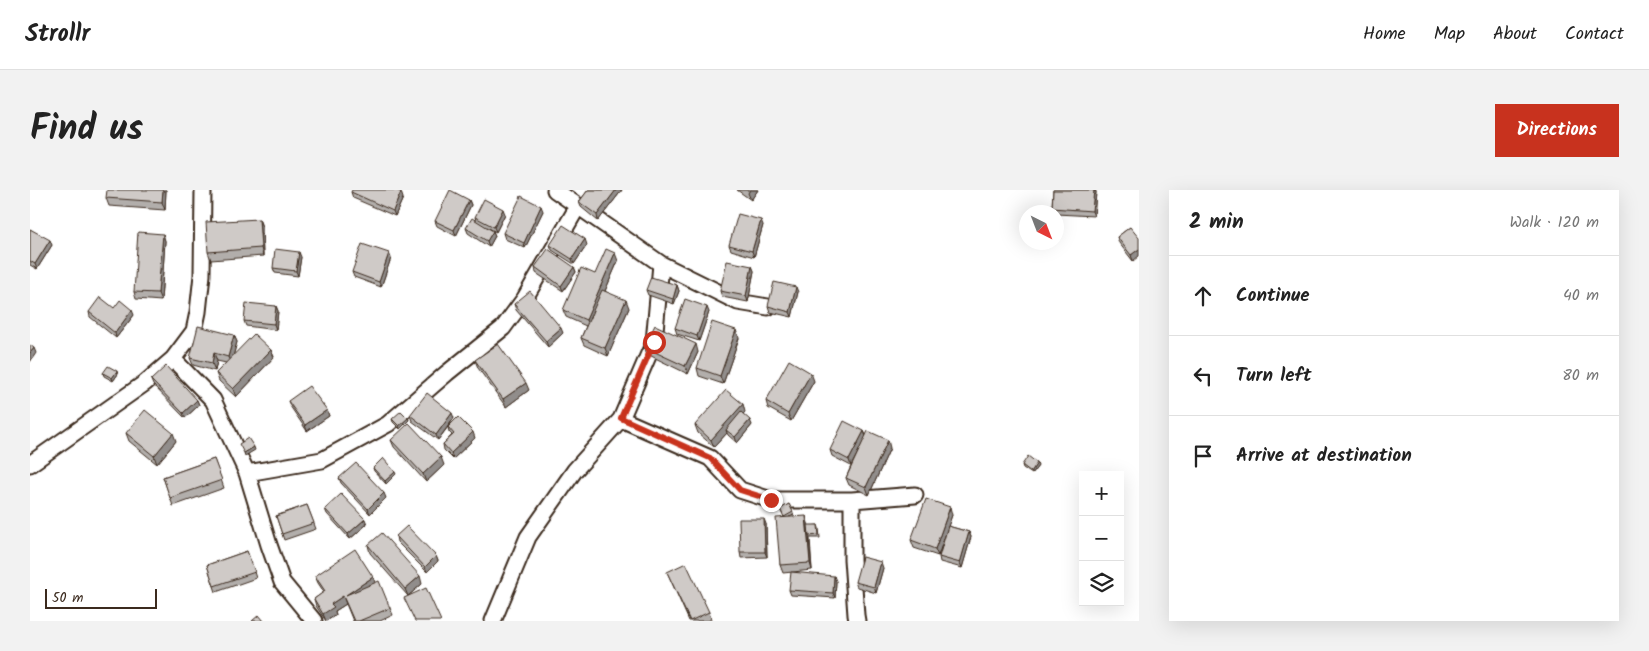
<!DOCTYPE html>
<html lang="en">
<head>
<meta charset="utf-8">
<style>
  body { margin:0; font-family:Kalam,sans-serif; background:#f2f2f2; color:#222 }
  .controls { position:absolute; right:15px; bottom:15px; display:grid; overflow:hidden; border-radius:0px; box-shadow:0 5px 20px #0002 }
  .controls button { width:45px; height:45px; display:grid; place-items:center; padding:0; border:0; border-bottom:1px solid #e0e0e0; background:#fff; color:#222; font:25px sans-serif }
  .compass { position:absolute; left:989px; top:15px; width:45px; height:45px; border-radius:50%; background:#fff; box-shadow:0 5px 20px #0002; rotate:138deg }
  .scale { position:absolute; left:15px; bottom:12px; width:112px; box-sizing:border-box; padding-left:5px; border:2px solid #3b2a1e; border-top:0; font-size:14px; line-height:18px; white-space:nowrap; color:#3b2a1e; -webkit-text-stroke:4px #fff; paint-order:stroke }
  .stop { position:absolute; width:15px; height:15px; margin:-11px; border:4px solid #c8321e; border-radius:50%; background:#fff }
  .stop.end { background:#c8321e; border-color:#fff; box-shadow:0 1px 5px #0008 }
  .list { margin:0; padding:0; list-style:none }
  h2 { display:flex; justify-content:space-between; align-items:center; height:65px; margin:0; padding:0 20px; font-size:21px }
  h2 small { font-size:16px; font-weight:400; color:#767676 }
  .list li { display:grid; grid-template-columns:32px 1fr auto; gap:15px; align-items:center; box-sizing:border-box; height:80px; padding:0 20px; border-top:1px solid #e0e0e0 }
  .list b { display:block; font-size:19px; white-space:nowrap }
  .list em { font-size:16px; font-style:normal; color:#767676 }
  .icon { flex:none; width:28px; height:28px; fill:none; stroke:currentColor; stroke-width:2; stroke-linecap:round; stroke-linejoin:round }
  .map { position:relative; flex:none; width:1109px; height:431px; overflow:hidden; border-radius:0px }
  header { display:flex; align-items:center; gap:30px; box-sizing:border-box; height:70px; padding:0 25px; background:#fff; border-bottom:1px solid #e0e0e0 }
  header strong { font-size:24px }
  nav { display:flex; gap:28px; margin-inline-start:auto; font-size:18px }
  .intro { display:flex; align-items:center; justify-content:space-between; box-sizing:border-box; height:120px; padding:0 30px }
  h1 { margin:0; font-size:35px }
  .button { padding:12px 22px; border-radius:0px; background:#c8321e; color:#fff; font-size:18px; font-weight:700 }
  main { display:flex; gap:30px; padding:0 30px }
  aside { flex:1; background:#fff; border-radius:0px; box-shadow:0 5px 20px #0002 }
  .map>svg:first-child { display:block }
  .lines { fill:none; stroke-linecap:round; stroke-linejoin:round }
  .street-casing { stroke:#3b2a1e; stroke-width:19 }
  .street { stroke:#fff; stroke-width:15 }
  .wall { fill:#b2aeab; stroke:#3b2a1e }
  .shaded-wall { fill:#918d8b; stroke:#3b2a1e }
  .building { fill:#cfcac7; stroke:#3b2a1e }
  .route { stroke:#c8321e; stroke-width:6 }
</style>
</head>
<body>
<header>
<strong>Strollr</strong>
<nav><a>Home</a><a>Map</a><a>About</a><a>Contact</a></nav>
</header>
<div class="intro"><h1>Find us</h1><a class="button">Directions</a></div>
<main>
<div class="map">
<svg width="1109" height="431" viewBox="0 0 1109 431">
  <rect width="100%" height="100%" fill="#fff"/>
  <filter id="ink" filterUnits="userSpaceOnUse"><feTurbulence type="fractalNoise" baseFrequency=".02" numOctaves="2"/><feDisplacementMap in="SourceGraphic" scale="10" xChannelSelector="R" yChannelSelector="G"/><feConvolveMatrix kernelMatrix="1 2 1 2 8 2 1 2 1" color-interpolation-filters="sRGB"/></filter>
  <g filter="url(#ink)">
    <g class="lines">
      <defs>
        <path id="street" d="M525,0L631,74L708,112L738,117
          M143,169L183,210L217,283L239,355L252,392L284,431
          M591,229L680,268L710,300L741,310H822L885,305
          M0,274L115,193L143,169L164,141L168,122L172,85L173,0
          M217,283L292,270L358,234L417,183L473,138L495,108L548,16
          M822,310V369L826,425L827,431
          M463,431L498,347L545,280L591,229L624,152L631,74"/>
      </defs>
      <use href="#street" class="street-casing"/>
      <use href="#street" class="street"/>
    </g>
    <path class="wall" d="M136,0L135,20L79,16L76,8Z
      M558,0H592L568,31L551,17L549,12Z
      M707,0H728L721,10Z
      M1023,0H1065L1066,2L1064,26L1026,24V22H1023L1022,18Z
      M321,2L373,8L365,26L323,8Z
      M439,10L441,15L426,46L407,36L405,31Z
      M513,21L495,58L475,49L473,43Z
      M475,24L466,42L457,37L463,41L465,46L459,57L438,43L436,38L446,30L445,27Z
      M229,29L232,37L233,66L181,70L178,62Z
      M733,35L724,67L701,60L699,55Z
      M1100,37L1103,71L1089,53L1087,47Z
      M0,39L22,55L7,79L0,75Z
      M133,44L135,51L131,111L106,109L104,102Z
      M520,55H557L544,74L522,60Z
      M271,67L268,86L245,83L243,78Z
      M361,68L351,97L324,87L322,82Z
      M588,71L575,101L599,118L578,166L554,155L551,148L556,136L536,127L533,120L565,84Z
      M722,76L724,81L718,112L692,107L690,101Z
      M505,77H544L546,82L533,101L506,83Z
      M647,95L649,101L644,114L618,105L616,100Z
      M768,102L762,127L740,122L738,116Z
      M484,114L533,143L518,157L486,120Z
      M246,116L248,121L246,140L216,136L214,131Z
      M84,118L104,125L86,148L60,127L59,122Z
      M679,122L669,151L647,144L645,138Z
      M204,145L207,152L203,166L241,160L244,167L206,207L189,191L186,183L196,173L187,171L185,181L163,175L160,168Z
      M709,148L693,194L669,186L667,178Z
      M614,157L668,162L658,184L617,164Z
      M445,170L499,200L476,217L448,178Z
      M73,183L88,184L83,191L74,186Z
      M121,190L167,210L169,215L155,228L123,195Z
      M784,191L761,231L738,218L736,211Z
      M258,211L297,220L299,226L277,241L260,216Z
      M715,222L713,224L722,235L707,253L698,245L697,243L684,257L668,243L665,235Z
      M380,225L424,228L418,237L445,248L423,269L414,260L413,254L422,245L419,242L418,237L408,250L382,231Z
      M378,228L379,230L370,239L363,232L362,229Z
      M834,241L836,245L860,258L839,305L819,295L816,288L821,276L802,266L800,260Z
      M96,243L146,251L127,274L99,251Z
      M361,250L414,275L396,292L364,257Z
      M184,269L194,298L143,316L133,287Z
      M992,275L1008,276L1002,284L993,278Z
      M343,278L366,284L356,294L344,281Z
      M309,288L356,308L340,324L311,293Z
      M759,314L764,325L759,327L778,333V336L788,335L789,338L790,348H780L782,380L753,383L750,375L754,328L750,319Z
      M277,315L286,339L254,350L246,326Z
      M295,319L337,334L320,349L297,324Z
      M922,325L918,336L939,342L941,347L932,378L910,372L909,367L913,351L908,366L884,358L881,350Z
      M736,334L737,367L711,368L710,362Z
      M366,346L406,366L408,371L397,382L367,352Z
      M338,355L392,394L378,406L340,363Z
      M217,361L226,388L186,402L177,375Z
      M853,378L846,403L827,397L825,392Z
      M637,382L679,422L681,429L678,431H659Z
      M285,386L345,393L360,418L363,425L350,431H323L316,414L305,421L306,425L296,431L286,416L284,409L294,402L288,393Z
      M806,391L805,408L761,405L759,400Z"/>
    <path class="shaded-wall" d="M133,0H136L135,20L132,12Z
      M586,0H592L568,31L567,25Z
      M720,0H728L721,10L718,3Z
      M1064,0H1065L1066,2L1064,26L1062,21Z
      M371,2L373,8L365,26L363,21Z
      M439,10L441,15L426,46L424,40Z
      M511,16L513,21L495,58L494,53Z
      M473,19L475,24L466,42L464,37Z
      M229,29L232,37L233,66L231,58Z
      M731,30L733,35L724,67L722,61Z
      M463,41L465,46L459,57L457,51Z
      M133,44L135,51L131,111L128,103Z
      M555,49L557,55L544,74L542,69Z
      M20,50L22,55L7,79L5,74Z
      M1109,59V66L1103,71L1101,65Z
      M269,62L271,67L268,86L266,81Z
      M359,63L361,68L351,97L349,92Z
      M585,63L588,71L559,138L556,130Z
      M722,76L724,81L718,112L716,106Z
      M544,77L546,82L533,101L531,96Z
      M647,95L649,101L644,114L643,109Z
      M766,97L768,102L762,127L760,122Z
      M596,110L599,118L578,166L575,158Z
      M246,116L248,121L246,140L244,134Z
      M677,117L679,122L669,151L667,146Z
      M102,120L104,125L86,148L85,143Z
      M531,138L533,143L518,157L516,151Z
      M706,140L709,148L693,194L690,186Z
      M204,145L207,152L201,174L198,167Z
      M666,154L668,162L658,184L655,176Z
      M4,158L6,163L0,172V163Z
      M241,160L244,167L206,207L203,199Z
      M184,163L187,171L185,181L182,173Z
      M87,181L88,184L83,191L82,188Z
      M781,183L784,191L761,231L758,224Z
      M496,193L499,200L476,217L473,209Z
      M167,210L169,215L155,228L153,223Z
      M713,214L715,222L698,241L696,240L697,243L684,257L681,250Z
      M297,220L299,226L277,241L275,235Z
      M422,223L424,228L408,250L406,245Z
      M378,228L379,230L370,239L369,236Z
      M720,230L722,235L707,253L705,247Z
      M834,241L836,247L821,276L819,270Z
      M443,242L445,248L423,269L421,263Z
      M143,243L146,251L127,274L124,266Z
      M858,250L860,258L839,305L836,297Z
      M224,257L225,260L215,266L214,263Z
      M411,267L414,275L396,292L393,284Z
      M1007,273L1008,276L1002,284L1001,282Z
      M365,282L366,284L356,294L355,291Z
      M354,303L356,308L340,324L338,319Z
      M920,317L922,325L908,366L905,359Z
      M776,326L778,333L782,380L780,373Z
      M335,329L337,334L320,349L318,344Z
      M734,329L736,334L737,367L735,362Z
      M939,342L941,347L932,378L930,373Z
      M406,366L408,371L397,382L395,377Z
      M851,372L853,378L846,403L844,397Z
      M390,386L392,394L378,406L375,399Z
      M804,386L806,391L805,408L803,403Z
      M343,387L346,395L316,405Z
      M313,406L316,414L305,421L306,425L296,431L293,424L301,414Z"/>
    <path class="building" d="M77,0H133L132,12L76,8Z
      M322,0H366L371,2L363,21L321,2Z
      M420,0L439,10L424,40L405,31Z
      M558,0H586L567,25L549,12Z
      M1023,0H1064L1062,21L1022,18Z
      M491,6L511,16L494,53L473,43Z
      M454,9L473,19L464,37L445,27Z
      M708,24L731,30L722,61L699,55Z
      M442,28L463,41L457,51L436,38Z
      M229,29L231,58L178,62L176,32Z
      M533,35L555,49L542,69L520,55Z
      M1100,37L1109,48V59L1101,65L1087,47Z
      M0,39L20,50L5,74L0,71Z
      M108,42L133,44L128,103L104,102Z
      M332,54L359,63L349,92L322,82Z
      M245,59L269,62L266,81L243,78Z
      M518,59L544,77L531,96L505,77Z
      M576,59L585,63L556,130L533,120L551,78L565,84Z
      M697,71L722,76L716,106L690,101Z
      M621,87L647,95L643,109L616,100Z
      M744,92L766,97L760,122L738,116Z
      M572,100L596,110L575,158L551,148Z
      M500,101L531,138L516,151L484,114Z
      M70,107L84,118L90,110L102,120L85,143L59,122Z
      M655,109L677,117L667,146L645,138Z
      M216,113L246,116L244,134L214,131Z
      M682,132L706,140L690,186L667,178Z
      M625,135L666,154L655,176L614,157Z
      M168,136L204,145L198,167L184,163L182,173L160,168Z
      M224,144L241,160L203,199L186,183Z
      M468,154L496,193L473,209L445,170Z
      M0,155L4,158L0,163Z
      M759,170L781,183L758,224L736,211Z
      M78,176L87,181L82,188L73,183Z
      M136,176L167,210L153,223L121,190Z
      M279,196L297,220L275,235L258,211Z
      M696,200L713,214L681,250L665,235Z
      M397,203L422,223L406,245L380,225Z
      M115,220L143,243L124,266L96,243Z
      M371,221L378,228L369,236L362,229Z
      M711,222L720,230L705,247L696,240Z
      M428,227L443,242L421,263L413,254L424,244L418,237Z
      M814,231L834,241L819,270L800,260Z
      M379,233L411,267L393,284L361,250Z
      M838,241L858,250L836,297L816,288Z
      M218,248L224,257L214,263L209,254Z
      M998,266L1007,273L1001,282L992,275Z
      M353,268L365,282L355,291L343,278Z
      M184,269L192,290L140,308L133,287Z
      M326,273L354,303L338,319L309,288Z
      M311,304L335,329L318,344L295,319Z
      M896,309L920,317L905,359L881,350Z
      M759,314L763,322L754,327L750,319Z
      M277,315L284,333L252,344L246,326Z
      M776,326L780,373L750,375L746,328Z
      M709,329H734L735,362H710Z
      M778,335H788L789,345L779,346Z
      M377,336L406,366L395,377L366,346Z
      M918,336L939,342L930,373L909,367Z
      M352,343L390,386L375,399L338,355Z
      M325,359L343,387L316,405L349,391L360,418L329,431H324L313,406L301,414L304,417L293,424L284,409L295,401L285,386Z
      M217,361L225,382L184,396L177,375Z
      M832,367L851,372L844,397L825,392Z
      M656,373L679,422L660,431L637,382Z
      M761,382L804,386L803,403L759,400Z
      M396,398L411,431H385L374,408Z
      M229,425L234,431H222Z"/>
  </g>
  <g class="lines" filter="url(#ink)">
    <path class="route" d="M624,152L591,228L680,268L710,300L741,310"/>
  </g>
</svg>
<div class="controls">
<button>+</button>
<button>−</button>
<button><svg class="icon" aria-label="layers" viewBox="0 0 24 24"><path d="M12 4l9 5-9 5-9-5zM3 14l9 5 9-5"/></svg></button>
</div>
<svg class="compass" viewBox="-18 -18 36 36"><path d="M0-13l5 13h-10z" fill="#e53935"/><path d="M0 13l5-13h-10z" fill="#767676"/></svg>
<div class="scale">50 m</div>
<div class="stop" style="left:624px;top:152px"></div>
<div class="stop end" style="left:741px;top:310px"></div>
</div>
<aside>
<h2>2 min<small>Walk · 120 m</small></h2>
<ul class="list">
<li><svg class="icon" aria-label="ahead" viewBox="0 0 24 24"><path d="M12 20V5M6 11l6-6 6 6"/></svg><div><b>Continue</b></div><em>40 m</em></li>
<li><svg class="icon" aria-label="left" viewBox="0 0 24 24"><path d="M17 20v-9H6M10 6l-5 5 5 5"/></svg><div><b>Turn left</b></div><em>80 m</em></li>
<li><svg class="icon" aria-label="arrive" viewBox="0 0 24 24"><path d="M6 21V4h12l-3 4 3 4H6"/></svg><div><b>Arrive at destination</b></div></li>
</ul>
</aside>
</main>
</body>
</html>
